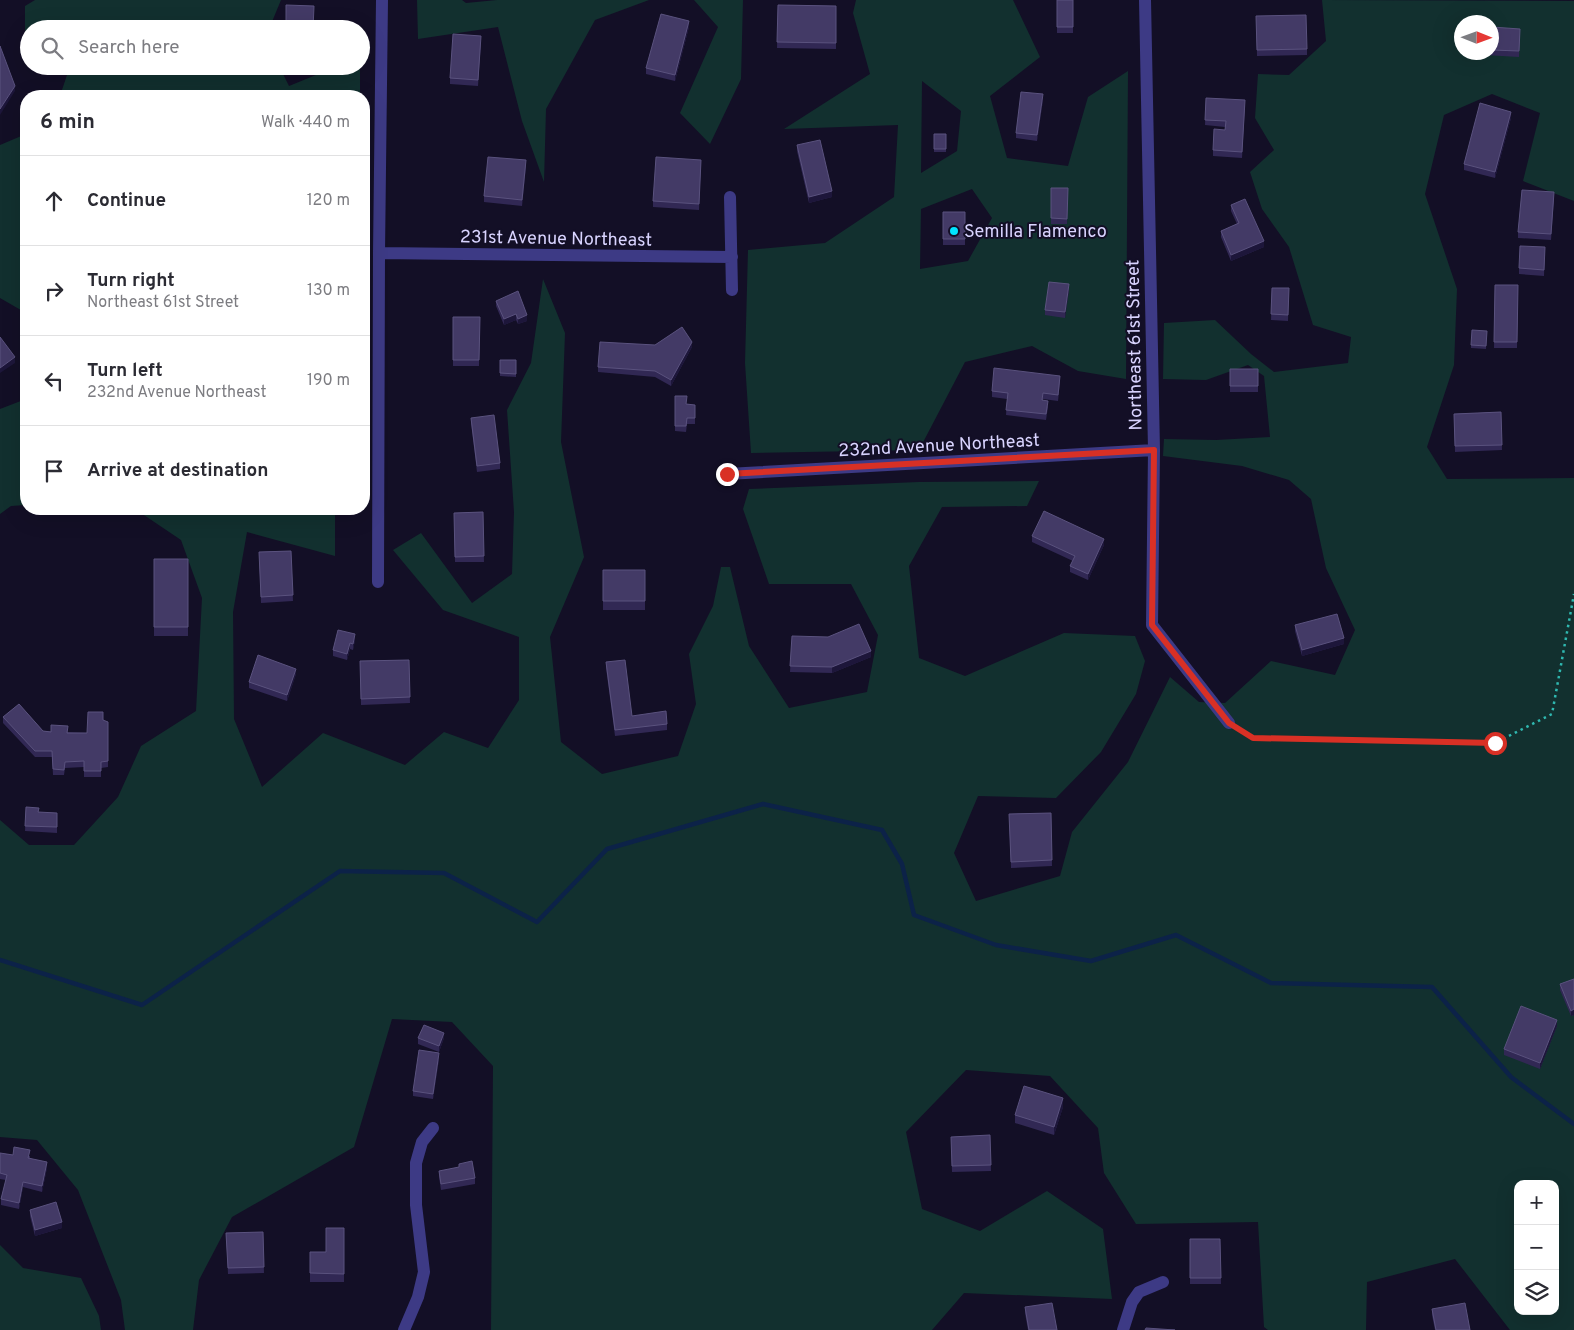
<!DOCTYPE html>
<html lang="en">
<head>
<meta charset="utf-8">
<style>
  body { margin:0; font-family:Overpass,sans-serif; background:#f2f2f3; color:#2b2b33 }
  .controls { position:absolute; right:15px; bottom:15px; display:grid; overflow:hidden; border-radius:10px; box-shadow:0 5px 20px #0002 }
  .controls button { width:45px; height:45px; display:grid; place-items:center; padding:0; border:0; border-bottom:1px solid #e1e1e2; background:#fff; color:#2b2b33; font:25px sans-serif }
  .compass { position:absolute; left:1454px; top:15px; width:45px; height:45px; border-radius:50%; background:#fff; box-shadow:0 5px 20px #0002; rotate:91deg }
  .stop { position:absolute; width:15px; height:15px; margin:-11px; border:4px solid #d93025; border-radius:50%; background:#fff }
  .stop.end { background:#d93025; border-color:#fff; box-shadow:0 1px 5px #0008 }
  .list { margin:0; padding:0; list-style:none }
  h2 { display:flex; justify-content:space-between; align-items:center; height:65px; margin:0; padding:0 20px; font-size:21px }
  h2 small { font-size:16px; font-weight:400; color:#7c7c81 }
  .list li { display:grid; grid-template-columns:32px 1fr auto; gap:15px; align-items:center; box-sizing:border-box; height:90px; padding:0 20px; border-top:1px solid #e1e1e2 }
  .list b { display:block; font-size:19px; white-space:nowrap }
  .list p { margin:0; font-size:16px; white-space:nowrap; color:#7c7c81 }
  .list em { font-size:16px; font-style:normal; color:#7c7c81 }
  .icon { flex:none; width:28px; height:28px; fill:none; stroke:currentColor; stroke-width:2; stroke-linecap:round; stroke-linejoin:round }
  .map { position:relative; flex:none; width:1574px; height:1330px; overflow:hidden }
  .search { position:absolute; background:#fff; box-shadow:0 5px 20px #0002; left:20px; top:20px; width:350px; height:55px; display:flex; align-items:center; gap:12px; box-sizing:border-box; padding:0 18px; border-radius:28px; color:#7c7c81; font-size:19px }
  .panel { position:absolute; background:#fff; box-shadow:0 5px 20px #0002; left:20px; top:90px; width:350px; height:425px; border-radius:20px }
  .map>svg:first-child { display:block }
  .green { fill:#12302f; fill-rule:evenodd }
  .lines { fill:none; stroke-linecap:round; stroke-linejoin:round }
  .stream { stroke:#0c2248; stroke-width:4.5 }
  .path { stroke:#2fb8b0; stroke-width:2.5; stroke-dasharray:2.5 4; stroke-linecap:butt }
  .minor { stroke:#3d3a85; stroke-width:12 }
  .wall { fill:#312854 }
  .shaded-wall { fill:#1d163a }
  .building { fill:#433a66; stroke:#5a527e }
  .route { stroke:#d93025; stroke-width:6 }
  .poi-dot { fill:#00e5ff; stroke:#130f26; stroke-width:2 }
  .labels { text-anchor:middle; stroke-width:4; stroke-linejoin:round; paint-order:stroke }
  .poi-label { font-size:18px; fill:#d9d4ff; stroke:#130f26; text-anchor:start }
  .street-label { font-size:18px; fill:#d9d4ff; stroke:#130f26 }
</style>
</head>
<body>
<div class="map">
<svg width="1574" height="1330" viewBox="0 0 1574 1330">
  <rect width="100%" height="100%" fill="#130f26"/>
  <path class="green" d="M35,0H281L269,29H29V38L25,34V6Z
    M417,0H462L466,3L497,0H649L595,20L546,109L544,182L522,121L498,27L418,39Z
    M694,0H743L741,79L710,144L680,113L718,27Z
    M856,0H1013L1040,57L990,96L1007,158L1068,166L1088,97L1128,71L1126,379L1078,371L1032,346L965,362L919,450L751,453L745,363L748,250L825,243L894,197L898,125L784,129L870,74L853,13ZM922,81L961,111L957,151L921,173ZM972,189L992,218L968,261L920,269L921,209Z
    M1322,0L1574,1V201L1523,181L1540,113L1492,94L1444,115L1425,194L1457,289L1454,365L1427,447L1447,479L1574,478V1330H1510L1455,1259L1367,1282L1366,1330H1268L1264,1327L1258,1222L1136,1224L1104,1173L1098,1128L1050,1076L966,1070L906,1132L922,1209L980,1231L1047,1191L1103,1229L1112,1299L964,1293L932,1330H491L493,1066L452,1022L392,1019L354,1147L232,1217L199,1280L193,1330H125L121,1300L78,1190L37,1140L0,1137V820L29,845H74L118,797L141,746L196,711L202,598L181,540L135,509H234V511L253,509H335V556L247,532L233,612L234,719L262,787L323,733L405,765L444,732L488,748L519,700V637L443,610L393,550L421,533L472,603L512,574L514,512L507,410L531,363L543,279L565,333L561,442L584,557L550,637L561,742L602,774L678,756L696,704L689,654L713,606L721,567H730L749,646L789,708L867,692L878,635L851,584H769L743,509L749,489L919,482L1039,481L1027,506L942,507L909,566L919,658L965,676L1064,633L1135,636L1145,661L1136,694L1101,752L1056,798L978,796L954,853L976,901L1060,876L1072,832L1128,762L1170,677L1199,702L1225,703L1271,661L1335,675L1355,630L1326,568L1311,499L1289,480L1242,466L1163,456L1164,439L1216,440L1270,437L1264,376L1248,365L1206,380L1163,379L1164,323L1215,320L1251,354L1274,372L1348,363L1351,337L1313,325L1289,247L1262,209L1250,172L1274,150L1255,118L1258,74L1289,75L1326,41ZM1462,22H1492V52H1462ZM1518,1184H1555V1311H1518Z
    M58,66H279L289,86L338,66H360V96H60L67,75Z
    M26,134V313L0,298V145Z
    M26,399V505L11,506L0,514V409Z
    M0,1245L23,1268L81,1278L99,1316L101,1330H0Z"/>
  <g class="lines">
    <path class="stream" d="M0,960L142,1005L340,871L444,873L537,922L607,849L763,804L882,830L902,864L914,915L996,945L1091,961L1176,935L1271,983L1432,987L1511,1077L1574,1124"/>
    <path class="path" d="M1240,730L1253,738L1495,743L1552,714L1574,594"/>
    <path class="minor" d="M1145,0L1154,450L1152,625L1229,723
      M730,197L732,290
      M379,253L732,257
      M727,474L1154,450
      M378,582L379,253L382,0
      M404,1330L418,1297L424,1272L416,1205V1163L422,1142L433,1128
      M1123,1330L1132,1302L1139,1292L1163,1282"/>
  </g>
  <path class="wall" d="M1057,0H1073V33H1057Z
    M778,5L836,6V49L777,48Z
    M1256,16L1307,49V55L1257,56Z
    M689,27L675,81L646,74V68Z
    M1492,27L1520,35L1519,57L1468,54V52H1492Z
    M481,41L478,86L450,84V78Z
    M1206,98L1245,106L1242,158L1213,156V150L1225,130V127L1205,125Z
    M1043,100L1037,141L1016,138V133Z
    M1511,118L1495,178L1464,170V164Z
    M934,134H946V152H934Z
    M797,145L832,197L809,203L797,151Z
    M701,160L699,210L653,207V201Z
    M526,166L522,206L484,202V196Z
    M1051,188H1068L1067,224H1051Z
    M1554,198L1551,240L1518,238V232Z
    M1231,205L1264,247L1231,261L1221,237V231L1237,224L1231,211Z
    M943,212H965V245H943Z
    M1545,247L1544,276L1519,274V268Z
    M1495,285H1518L1517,348H1494Z
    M1272,288H1289L1288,321L1271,320Z
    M1069,290L1065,318L1045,315V310Z
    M496,301L527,321L518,324L516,320L504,325L496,306Z
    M453,317H480L479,366H453Z
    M1487,331L1486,349L1471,348V345Z
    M655,345L692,347L671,386L655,377L598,372V367Z
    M500,360H516V377L500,376Z
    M1230,369H1258V392H1230Z
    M1060,382L1058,401L1043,399V400L1048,407L1046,420L1006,415L1007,399L992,397V391Z
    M675,396L686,404L695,405V424H687L686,432L675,431Z
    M1501,412L1502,450L1455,452L1454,414Z
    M471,418L500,463V469L477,472L471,423Z
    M483,512L484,562H455L454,513Z
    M1032,536L1104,545L1088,580L1070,572V566L1073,561L1032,542Z
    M291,551L293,601L261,603L259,552Z
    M154,559H188V636H154Z
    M603,570H645V610H603Z
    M1295,625L1344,644L1302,656L1295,631Z
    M792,636L871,657L832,673L790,672Z
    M355,640L353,650L350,649L347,660L333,656V650Z
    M409,660L410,703L361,705L360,661Z
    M606,662L632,716L667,724V730L615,736L606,668Z
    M296,674L287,701L249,688V682Z
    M3,717L43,731L87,733L103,720L108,722V767L101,768V777H84V767L65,768L64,775H53L52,757H35L3,723Z
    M26,807L39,812L57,813V833L25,831Z
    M1051,813L1052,866L1011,868L1009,814Z
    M1574,979V1015L1571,1016L1560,990V984Z
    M1557,1026L1540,1069L1504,1055V1049Z
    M418,1038H444L439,1052L418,1044Z
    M439,1059L433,1099L413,1096V1091Z
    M1063,1107L1054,1135L1015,1123V1115Z
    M990,1135L991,1171L952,1172L951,1137Z
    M0,1153L13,1155L30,1156V1158L47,1168L42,1192L23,1187L19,1209L1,1205V1199L6,1180L0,1179Z
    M459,1164L475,1178V1184L441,1190L439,1177V1171L459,1167Z
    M30,1210L62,1228L35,1236L30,1216Z
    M344,1228V1282H310V1252H326Z
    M263,1232L264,1273L228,1274L226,1233Z
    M1190,1239H1220L1221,1284H1190Z
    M1025,1307L1057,1330H1028L1025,1313Z
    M1432,1309L1470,1330H1435L1432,1315Z"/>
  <path class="shaded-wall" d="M689,21V27L675,81V75Z
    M15,86V91L0,115V109Z
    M1043,94V100L1037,141V135Z
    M1511,112V118L1495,178V172Z
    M526,160V166L522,206V200Z
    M832,191V197L809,203V197Z
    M1264,241V247L1231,261V255Z
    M1069,284V290L1065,318V312Z
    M516,314V320L504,325V319Z
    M527,315V321L518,324V319Z
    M692,342V347L671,386V380Z
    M15,357V363L0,373V368Z
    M1104,539V545L1088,580V574Z
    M355,634V640L353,650V644Z
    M1344,638V644L1302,656V650Z
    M350,643V649L347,660V654Z
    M871,651V657L832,673V667Z
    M296,669V674L287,701V695Z
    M1574,1009V1015L1571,1016V1011Z
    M1557,1020V1026L1540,1069V1063Z
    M444,1033V1038L439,1052V1046Z
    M439,1053V1059L433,1099V1094Z
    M1063,1098V1107L1054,1135V1127Z
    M47,1162V1168L42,1192V1186Z
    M23,1182V1187L19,1209V1203Z
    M62,1222V1228L35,1236V1230Z"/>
  <path class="building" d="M1057,0H1073V27H1057Z
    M286,5L314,6L313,29H286Z
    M778,5L836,6V43L777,42Z
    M661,14L689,21L675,75L646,68Z
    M1306,15L1307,49L1257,50L1256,16Z
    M1492,27L1520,29L1519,51L1492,50Z
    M453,34L481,36L478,80L450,78Z
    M0,46L15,86L0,109Z
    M1021,92L1043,94L1037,135L1016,133Z
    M1206,98L1245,100L1242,152L1213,150L1214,129L1225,130L1226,121L1205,120Z
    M1480,103L1511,112L1495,172L1464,164Z
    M934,134H946V149H934Z
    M820,140L832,191L809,197L797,145Z
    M488,157L526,160L522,200L484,196Z
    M656,157L701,160L699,204L653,201Z
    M1051,188H1068L1067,219L1051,218Z
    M1522,190L1554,192L1551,234L1518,232Z
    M1245,199L1264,241L1231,255L1221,231L1239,223L1231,205Z
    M943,212H965V239H943Z
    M1520,246L1545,247L1544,270L1519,268Z
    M1049,282L1069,284L1065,312L1045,310Z
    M1495,285H1518L1517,342H1494Z
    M1272,288H1289L1288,315L1271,314Z
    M518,291L527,315L518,319L516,314L504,319L496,301Z
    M453,317H480L479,360H453Z
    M682,327L692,342L671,380L655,371L598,367L600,342L655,345Z
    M1472,330L1487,331L1486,346L1471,345Z
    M0,337L15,357L0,368Z
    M500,360H516V374L500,373Z
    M994,368L1060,376L1058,395L1043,393L1042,400L1048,401L1046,414L1006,410L1008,393L992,391Z
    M1230,369H1258V386H1230Z
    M675,396H687L686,404L695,405V418H687L686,426H675Z
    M1501,412L1502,445L1455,446L1454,414Z
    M494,415L500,463L477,466L471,418Z
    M1044,511L1104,539L1088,574L1070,566L1075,556L1032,536Z
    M483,512L484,556L455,557L454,513Z
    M291,551L293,595L261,597L259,552Z
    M154,559H188V627H154Z
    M603,570H645V601H603Z
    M1337,614L1344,638L1302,650L1295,625Z
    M859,624L871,651L832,667L790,666L792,636L828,637Z
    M338,630L355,634L353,644L350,643L347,654L333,650Z
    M258,655L296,669L287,695L249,682Z
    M409,660L410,697L361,699L360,661Z
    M625,660L632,716L666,711L667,724L615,730L606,662Z
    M19,704L43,731L51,732V725L68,726L67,733H87L88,712H103V720L108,722V761L101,762V771H84V761L65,762L64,770L53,769L52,751H35L3,717Z
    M26,807L39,808L38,812L57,813V827L25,826Z
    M1051,813L1052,860L1011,862L1009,814Z
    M1574,979V1009L1571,1011L1560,984Z
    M1521,1006L1557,1020L1540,1063L1504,1049Z
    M424,1025L444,1033L439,1046L418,1038Z
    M419,1050L439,1053L433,1094L413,1091Z
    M1024,1086L1063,1098L1054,1127L1015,1115Z
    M990,1135L991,1165L952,1166L951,1137Z
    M14,1147L30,1150L28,1158L47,1162L42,1186L23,1182L19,1203L1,1199L7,1175L0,1173V1153L13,1155Z
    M472,1161L475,1178L441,1184L439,1171L459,1167V1164Z
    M56,1202L62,1222L35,1230L30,1210Z
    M326,1228H344V1274L310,1273V1252H326Z
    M263,1232L264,1267L228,1268L226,1233Z
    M1190,1239H1220L1221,1278H1190Z
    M1052,1303L1057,1330H1029L1025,1307Z
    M1465,1303L1470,1330H1436L1432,1309Z
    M1146,1328L1175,1330H1145Z"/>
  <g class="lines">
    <path class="route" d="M727,474L1154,450L1152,625L1229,723L1253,738L1495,743"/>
  </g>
  <circle class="poi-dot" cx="954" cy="231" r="5"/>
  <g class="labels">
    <g class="poi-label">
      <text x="964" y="237">Semilla Flamenco</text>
    </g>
    <g class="street-label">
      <text transform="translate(556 238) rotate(1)" y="6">231st Avenue Northeast</text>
      <text transform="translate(1134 345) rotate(-91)" y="6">Northeast 61st Street</text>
      <text transform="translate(939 445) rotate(-3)" y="6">232nd Avenue Northeast</text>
    </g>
  </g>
</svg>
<div class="controls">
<button>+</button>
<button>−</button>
<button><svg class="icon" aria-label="layers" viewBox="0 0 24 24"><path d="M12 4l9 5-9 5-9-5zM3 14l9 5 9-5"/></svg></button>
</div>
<svg class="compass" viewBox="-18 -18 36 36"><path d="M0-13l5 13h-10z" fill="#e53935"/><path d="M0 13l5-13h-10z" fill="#7c7c81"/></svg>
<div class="stop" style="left:1495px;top:743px"></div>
<div class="stop end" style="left:727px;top:474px"></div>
<div class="search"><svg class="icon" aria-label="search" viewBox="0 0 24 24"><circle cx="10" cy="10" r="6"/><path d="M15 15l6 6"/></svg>Search here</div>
<section class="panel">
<h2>6 min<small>Walk · 440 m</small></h2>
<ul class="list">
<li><svg class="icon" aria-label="ahead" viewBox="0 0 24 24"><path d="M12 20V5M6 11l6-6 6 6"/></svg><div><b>Continue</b></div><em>120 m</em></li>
<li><svg class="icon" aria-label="right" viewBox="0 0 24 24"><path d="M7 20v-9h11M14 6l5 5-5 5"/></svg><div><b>Turn right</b><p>Northeast 61st Street</p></div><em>130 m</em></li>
<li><svg class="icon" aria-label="left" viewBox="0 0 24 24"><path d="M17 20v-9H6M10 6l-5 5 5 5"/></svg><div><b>Turn left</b><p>232nd Avenue Northeast</p></div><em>190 m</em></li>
<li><svg class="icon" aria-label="arrive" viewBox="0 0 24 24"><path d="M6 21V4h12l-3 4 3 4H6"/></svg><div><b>Arrive at destination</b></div></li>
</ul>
</section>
</div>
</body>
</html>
